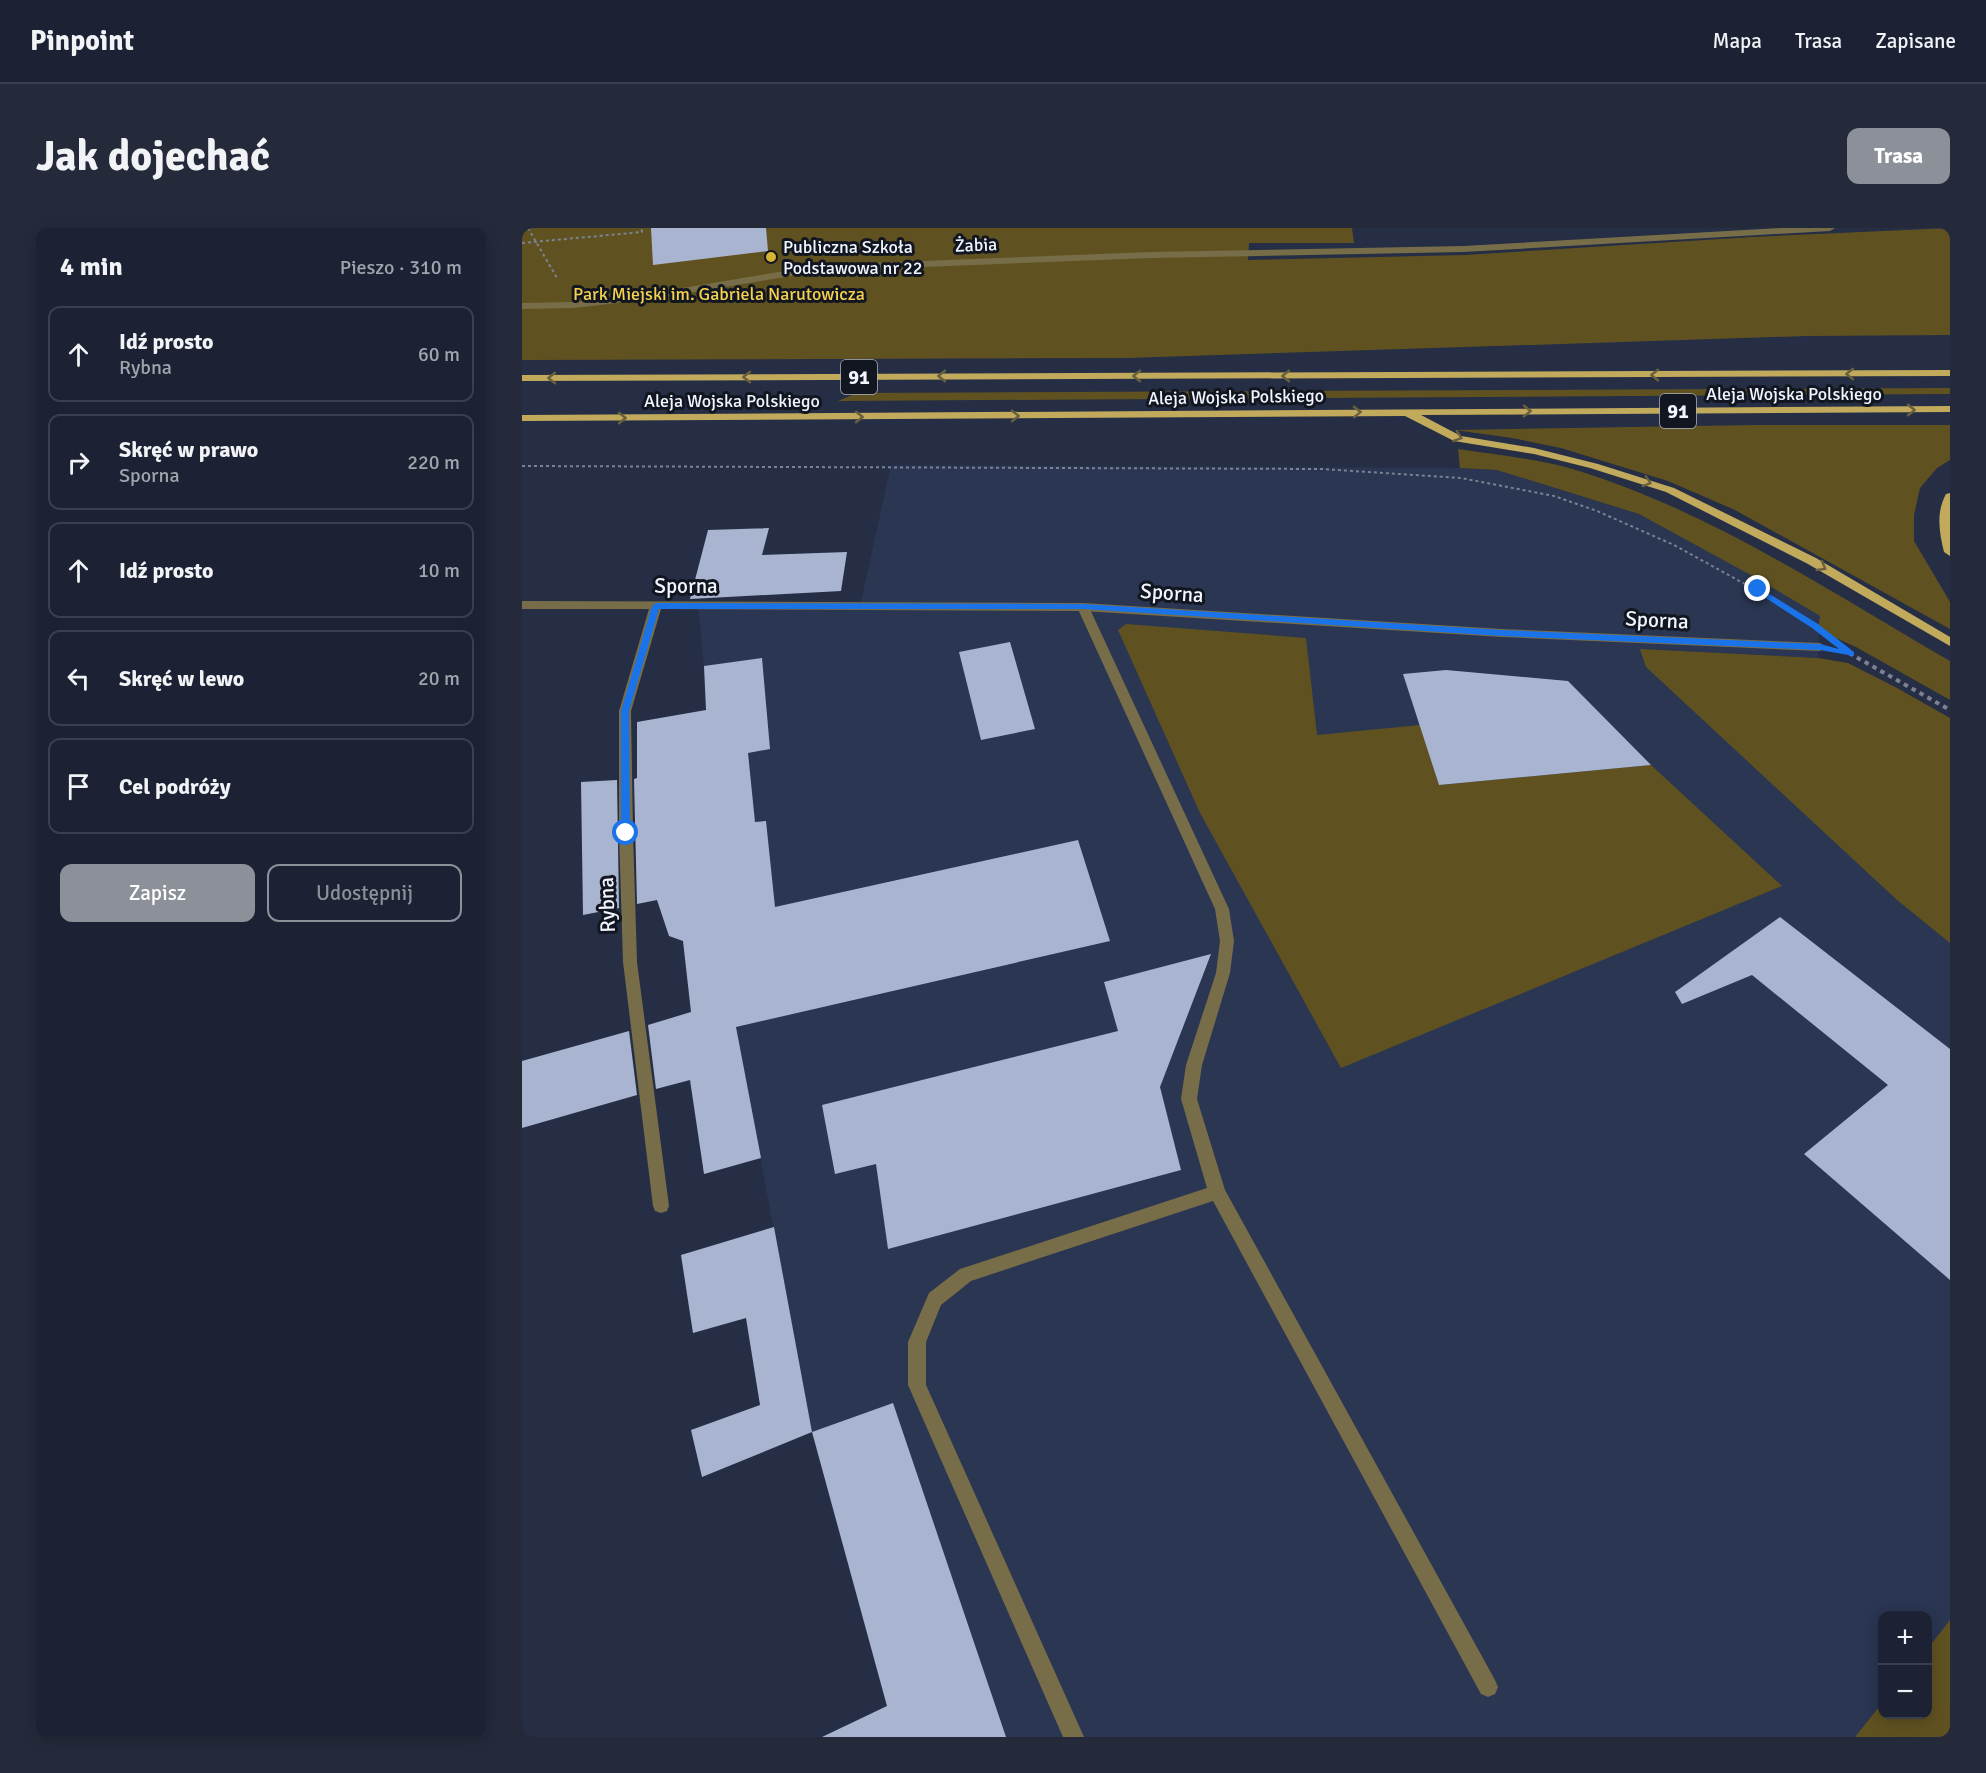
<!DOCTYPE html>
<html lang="pl">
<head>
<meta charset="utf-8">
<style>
  body { margin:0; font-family:Signika,sans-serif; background:#252a3b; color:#f1f3f6 }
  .controls { position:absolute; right:18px; bottom:18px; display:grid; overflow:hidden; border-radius:12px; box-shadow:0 3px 15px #0003 }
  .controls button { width:54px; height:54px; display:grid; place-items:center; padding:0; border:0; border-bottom:2px solid #3a3f4e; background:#1c2233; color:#f1f3f6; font:30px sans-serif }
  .stop { position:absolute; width:18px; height:18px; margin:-14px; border:4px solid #1a73e8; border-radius:50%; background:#fff }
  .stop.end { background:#1a73e8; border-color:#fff; box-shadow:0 2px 6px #0008 }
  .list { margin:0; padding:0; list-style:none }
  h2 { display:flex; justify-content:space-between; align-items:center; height:78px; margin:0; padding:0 24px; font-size:26px }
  h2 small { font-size:20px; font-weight:400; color:#a0a4ac }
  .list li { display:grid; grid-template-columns:39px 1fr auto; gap:18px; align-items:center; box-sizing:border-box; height:96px; margin:0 12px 12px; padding:0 12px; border:2px solid #3a3f4e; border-radius:12px }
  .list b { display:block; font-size:22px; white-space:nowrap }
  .list p { margin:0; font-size:20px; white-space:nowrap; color:#a0a4ac }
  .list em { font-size:20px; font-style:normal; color:#a0a4ac }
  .actions { display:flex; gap:12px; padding:18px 24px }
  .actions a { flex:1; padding:14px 0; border:2px solid #8c9099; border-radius:12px; text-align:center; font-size:21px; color:#8c9099 }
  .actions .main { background:#8c9099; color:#fff }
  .icon { flex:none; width:33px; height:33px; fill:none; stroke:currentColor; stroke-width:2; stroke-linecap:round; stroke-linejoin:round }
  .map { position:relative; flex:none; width:1428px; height:1509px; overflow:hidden; border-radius:12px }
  header { display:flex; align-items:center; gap:36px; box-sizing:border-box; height:84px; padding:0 30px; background:#1c2233; border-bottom:2px solid #3a3f4e }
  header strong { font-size:28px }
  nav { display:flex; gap:33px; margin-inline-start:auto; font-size:21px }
  .intro { display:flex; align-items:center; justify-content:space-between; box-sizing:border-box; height:144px; padding:0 36px }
  h1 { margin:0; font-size:42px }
  .button { padding:15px 27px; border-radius:12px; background:#8c9099; color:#fff; font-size:21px; font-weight:700 }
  main { display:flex; gap:36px; padding:0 36px }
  aside { flex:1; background:#1c2233; border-radius:12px; box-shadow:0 3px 15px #0003 }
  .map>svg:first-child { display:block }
  .built { fill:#2a3652 }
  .green { fill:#605220 }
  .building { fill:#a9b5d0 }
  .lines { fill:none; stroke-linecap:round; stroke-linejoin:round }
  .path-far1 { stroke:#7b8292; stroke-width:2; stroke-dasharray:3 3; stroke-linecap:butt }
  .path { stroke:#7b8292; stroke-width:4; stroke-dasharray:4.5 4.5; stroke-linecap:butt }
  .service { fill:#786d49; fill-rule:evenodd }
  .minor { fill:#786d49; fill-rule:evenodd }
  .primary { fill:#c1aa5c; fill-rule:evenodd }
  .oneway { stroke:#6a603e }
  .route { fill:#1a73e8 }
  .poi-dot { fill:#d7b534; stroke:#121620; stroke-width:2 }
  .labels { text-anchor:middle; stroke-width:6; stroke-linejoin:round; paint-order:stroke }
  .far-street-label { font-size:18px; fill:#f1f5fd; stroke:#121620 }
  .far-poi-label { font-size:18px; fill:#f1f5fd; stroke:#121620; text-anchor:start }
  .far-park-label { font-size:18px; fill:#f5d14e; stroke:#121620 }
  .shield { fill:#121620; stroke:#aeb2bb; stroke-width:1.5 }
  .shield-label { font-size:20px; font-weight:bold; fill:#f1f5fd }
  .street-label { font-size:21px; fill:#f1f5fd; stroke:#121620 }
</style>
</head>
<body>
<header>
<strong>Pinpoint</strong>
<nav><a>Mapa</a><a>Trasa</a><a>Zapisane</a></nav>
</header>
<div class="intro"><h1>Jak dojechać</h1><a class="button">Trasa</a></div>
<main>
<aside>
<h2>4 min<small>Pieszo · 310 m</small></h2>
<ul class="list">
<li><svg class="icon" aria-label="ahead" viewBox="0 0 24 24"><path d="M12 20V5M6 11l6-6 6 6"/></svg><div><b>Idź prosto</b><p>Rybna</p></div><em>60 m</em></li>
<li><svg class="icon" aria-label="right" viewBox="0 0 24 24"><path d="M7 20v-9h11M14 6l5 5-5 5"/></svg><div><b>Skręć w prawo</b><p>Sporna</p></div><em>220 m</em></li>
<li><svg class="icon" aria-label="ahead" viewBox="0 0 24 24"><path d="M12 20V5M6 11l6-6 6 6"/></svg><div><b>Idź prosto</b></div><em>10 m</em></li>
<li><svg class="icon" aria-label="left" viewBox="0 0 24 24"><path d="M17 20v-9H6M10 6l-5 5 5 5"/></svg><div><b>Skręć w lewo</b></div><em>20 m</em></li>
<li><svg class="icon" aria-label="arrive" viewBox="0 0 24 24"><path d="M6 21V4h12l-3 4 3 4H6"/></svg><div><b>Cel podróży</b></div></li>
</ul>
<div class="actions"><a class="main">Zapisz</a><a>Udostępnij</a></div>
</aside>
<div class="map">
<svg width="1428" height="1509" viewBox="0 0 1428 1509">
  <rect width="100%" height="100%" fill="#252e44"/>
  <path class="built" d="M369,237L938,240L975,242L1117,286L1234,350L1298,388L1296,430L1119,421L1375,672L1428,715V1392L1406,1420V1388H1360V1475L1333,1509H373L290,1204L215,806L176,376L338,378Z"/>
  <path class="green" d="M0,0H830L832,15H727L726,32L943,27L1231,9L1428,0V107L1285,108L605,130L0,132Z
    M1428,160V166L316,173L335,165Z
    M1235,197H1428V232L1415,240L1398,260L1392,287V313L1428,374V401L1213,282L1146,253L1039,220L990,210L933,202Z
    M936,221C976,227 1018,231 1057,243C1191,285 1307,363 1428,433V472L1334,419L1296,402L1298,388L1234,350L1117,286L975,242L938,240Z
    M604,396L784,410L795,507L898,497L917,557L1129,537L1260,658L819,840L678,585L596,402Z
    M1118,421L1296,430L1326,435L1375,460L1428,490V715L1375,672L1124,439Z
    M1428,1392V1509H1333L1360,1475V1486H1406V1420Z"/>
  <path class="building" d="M129,0H244L246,23L131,37Z
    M247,300L240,327L325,324L319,363L168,371L186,302Z
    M488,414L513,501L459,512L437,424Z
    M240,430L248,521L226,525L233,594L244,593L253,679L556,612L588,713L214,799L239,930L182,946L168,852L134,861L126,797L169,784L161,713L147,708L135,672L115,676L112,551L115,550V494L184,482L182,438Z
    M924,442L1046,453L1129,537L917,557L881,446Z
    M95,552L97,680L61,687L59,554Z
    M1258,689L1428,821V1052L1282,926L1366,857L1230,747L1160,776L1153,764Z
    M689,726L638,859L659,942L366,1021L354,936L313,946L300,877L596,803L582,754Z
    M107,803L115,867L0,900V833Z
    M252,999L290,1204L180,1249L169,1202L238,1177L224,1090L171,1105L159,1027Z
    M371,1175L484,1509H300L365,1478L290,1204Z"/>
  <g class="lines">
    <path class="path-far1" d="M6,0L35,50
      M0,15L120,4L119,0
      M0,238L800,241L939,250L1032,268L1075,283L1152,317L1252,372"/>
    <path class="path" d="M1249,370L1282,391
      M1327,425L1428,482"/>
    <path class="service" d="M561,375L567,379L707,681L712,713L708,745L680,837L675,871L703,962L973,1452L976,1459L973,1466L966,1469L959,1466L691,973L449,1053L419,1077L404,1114V1157L562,1509H541L386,1157V1114L407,1065L438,1041L685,960L659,871L664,837L694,745L698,713L693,681L555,379Z"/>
    <path class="minor" d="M1260,0H1313L1308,3L941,24L629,30L299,43L131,71L51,80L0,81V75L51,74L131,65L299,37L629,24L941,18Z
      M0,373L561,375L980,401L1298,415L1304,419L1298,423L980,409L561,383L139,381L109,483L111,605L115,734L147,978L145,983L139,985L133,983L131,978L101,734L97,605V483L127,381H0Z"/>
    <path class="primary" d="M1428,142V148L0,153V147Z
      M1428,178V184L899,187L939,208L1012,220L1076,236L1152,260L1294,330L1428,409V418L1286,336L1144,264L1068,240L1012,226L932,213L883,188L0,193V187Z
      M1428,265V328L1422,324C1417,304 1414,284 1424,266Z"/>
  </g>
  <defs><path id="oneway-chevron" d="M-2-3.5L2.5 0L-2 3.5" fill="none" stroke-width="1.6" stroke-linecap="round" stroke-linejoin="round" transform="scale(1.5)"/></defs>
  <g class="oneway">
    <use href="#oneway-chevron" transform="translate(1328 146) rotate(180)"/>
    <use href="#oneway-chevron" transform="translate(1133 147) rotate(180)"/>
    <use href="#oneway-chevron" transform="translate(420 148) rotate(180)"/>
    <use href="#oneway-chevron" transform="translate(615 148) rotate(180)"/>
    <use href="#oneway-chevron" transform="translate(764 148) rotate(180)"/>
    <use href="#oneway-chevron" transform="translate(225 149) rotate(180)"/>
    <use href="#oneway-chevron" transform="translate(30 150) rotate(180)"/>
    <use href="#oneway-chevron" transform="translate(1389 182)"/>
    <use href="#oneway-chevron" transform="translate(1005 183)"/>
    <use href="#oneway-chevron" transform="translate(835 184) rotate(-1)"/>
    <use href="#oneway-chevron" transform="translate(493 188) rotate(-1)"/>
    <use href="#oneway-chevron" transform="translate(337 189)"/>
    <use href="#oneway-chevron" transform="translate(100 190)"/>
    <use href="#oneway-chevron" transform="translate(936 209) rotate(19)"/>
    <use href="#oneway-chevron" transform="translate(1125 254) rotate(18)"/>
    <use href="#oneway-chevron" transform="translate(1300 339) rotate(30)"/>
  </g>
  <path class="route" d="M1236,359L1296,396L1332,424V428L1298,422L980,408L561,381H137L107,483L108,605L104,608L99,605V483L130,378L134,375L561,376L980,402L1298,416L1317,421L1290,400L1233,363L1232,361Z"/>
  <circle class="poi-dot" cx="249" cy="29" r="6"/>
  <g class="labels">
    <g class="far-street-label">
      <text transform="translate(454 17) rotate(-2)" y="6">Żabia</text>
      <text x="1272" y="172">Aleja Wojska Polskiego</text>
      <text transform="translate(714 169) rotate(-1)" y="6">Aleja Wojska Polskiego</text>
      <text x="210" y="179">Aleja Wojska Polskiego</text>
    </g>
    <g class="far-poi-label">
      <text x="261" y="25">Publiczna Szkoła<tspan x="261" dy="21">Podstawowa nr 22</tspan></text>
    </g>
    <g class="far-park-label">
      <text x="197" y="72">Park Miejski im. Gabriela Narutowicza</text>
    </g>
    <g class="shield">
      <rect x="319" y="132" width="36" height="34" rx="4.5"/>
      <rect x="1138" y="166" width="36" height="34" rx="4.5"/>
    </g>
    <g class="shield-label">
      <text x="337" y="156">91</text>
      <text x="1156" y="190">91</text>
    </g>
    <g class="street-label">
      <text x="164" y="365">Sporna</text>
      <text transform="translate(650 365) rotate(4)" y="7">Sporna</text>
      <text transform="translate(1135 392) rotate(3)" y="7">Sporna</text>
      <text transform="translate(85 677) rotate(-92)" y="7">Rybna</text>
    </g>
  </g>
</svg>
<div class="controls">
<button>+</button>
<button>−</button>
</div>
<div class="stop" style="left:104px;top:605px"></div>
<div class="stop end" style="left:1236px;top:361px"></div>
</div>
</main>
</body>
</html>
